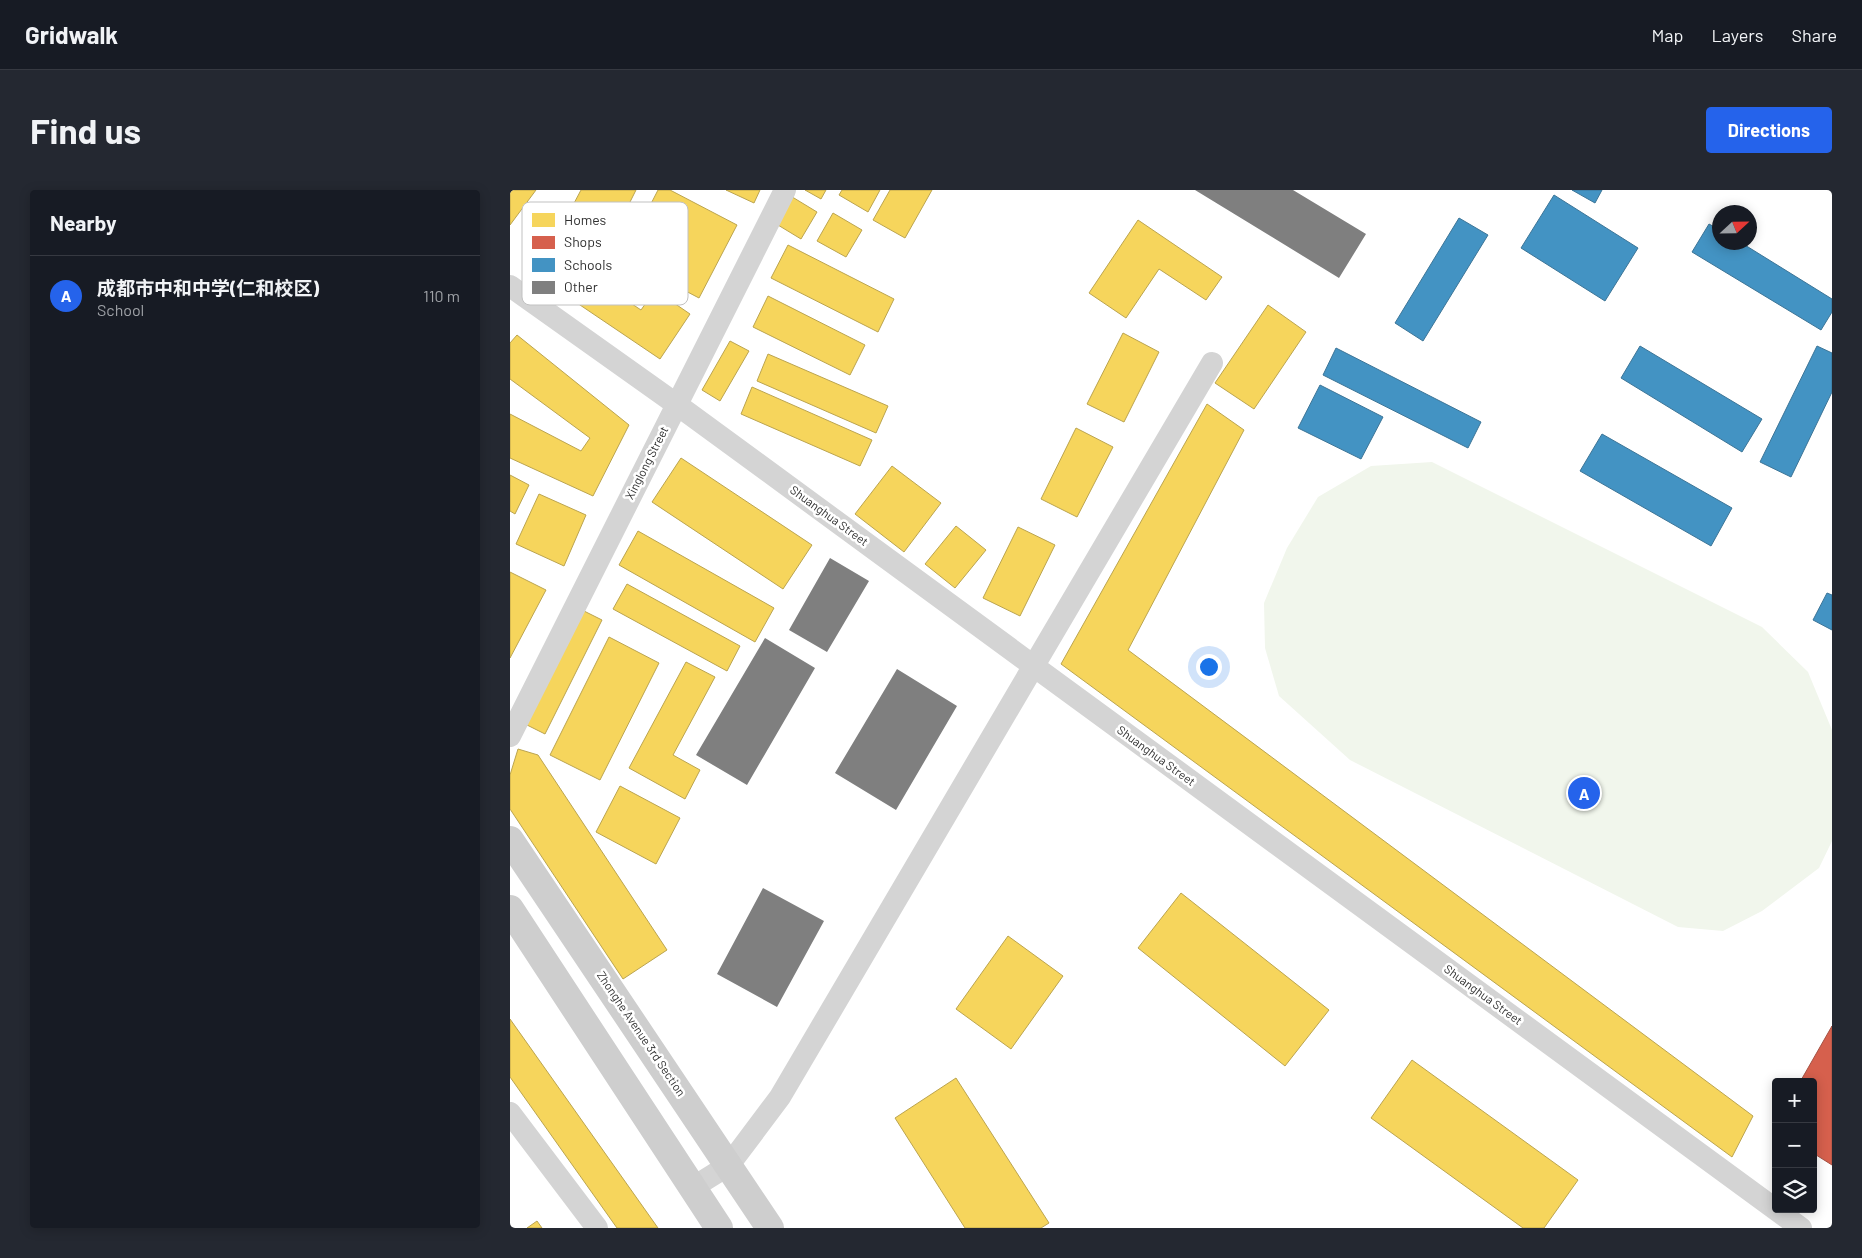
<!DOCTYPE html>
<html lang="en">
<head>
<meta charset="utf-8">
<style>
  body { margin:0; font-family:Barlow,"Noto Sans SC",sans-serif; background:#242831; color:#f1f3f6 }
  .controls { position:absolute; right:15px; bottom:15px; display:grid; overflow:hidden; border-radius:5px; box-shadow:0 2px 12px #0003 }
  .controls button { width:45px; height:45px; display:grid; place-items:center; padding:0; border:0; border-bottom:1px solid #363941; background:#171b24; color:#f1f3f6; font:25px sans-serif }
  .compass { position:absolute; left:1202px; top:15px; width:45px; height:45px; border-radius:50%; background:#171b24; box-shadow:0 2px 12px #0003; rotate:68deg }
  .you { position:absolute; left:698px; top:476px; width:18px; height:18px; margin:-12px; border:4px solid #fff; border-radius:50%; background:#1a73e8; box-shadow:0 0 0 8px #1a73e833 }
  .badge { display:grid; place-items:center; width:32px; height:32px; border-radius:50%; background:#2563eb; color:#fff; font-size:16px; font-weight:700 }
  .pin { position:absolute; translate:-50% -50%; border:2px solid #fff; box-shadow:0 1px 5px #0006 }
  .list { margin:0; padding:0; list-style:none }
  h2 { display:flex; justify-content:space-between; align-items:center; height:65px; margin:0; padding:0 20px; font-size:21px }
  h2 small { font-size:16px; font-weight:400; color:#9ea1a6 }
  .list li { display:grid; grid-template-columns:32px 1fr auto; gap:15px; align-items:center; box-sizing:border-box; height:80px; padding:0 20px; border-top:1px solid #363941 }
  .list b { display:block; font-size:19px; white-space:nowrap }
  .list p { margin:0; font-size:16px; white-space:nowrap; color:#9ea1a6 }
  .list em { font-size:16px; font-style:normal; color:#9ea1a6 }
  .icon { flex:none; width:28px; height:28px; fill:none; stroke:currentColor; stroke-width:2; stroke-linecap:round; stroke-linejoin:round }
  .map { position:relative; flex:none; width:1322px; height:1038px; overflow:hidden; border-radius:5px }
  header { display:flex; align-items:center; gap:30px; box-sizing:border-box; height:70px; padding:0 25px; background:#171b24; border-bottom:1px solid #363941 }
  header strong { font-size:24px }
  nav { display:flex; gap:28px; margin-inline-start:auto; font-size:18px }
  .intro { display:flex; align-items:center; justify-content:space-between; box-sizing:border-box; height:120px; padding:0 30px }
  h1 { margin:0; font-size:35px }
  .button { padding:12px 22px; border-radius:5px; background:#2563eb; color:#fff; font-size:18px; font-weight:700 }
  main { display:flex; gap:30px; padding:0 30px }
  aside { flex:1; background:#171b24; border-radius:5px; box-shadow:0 2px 12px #0003 }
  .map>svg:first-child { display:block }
  .green { fill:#f1f6ec }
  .homes { fill:#f6d55c; stroke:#bba44f }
  .shops { fill:#d6604d; stroke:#a45244 }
  .schools { fill:#4393c3; stroke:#3d7597 }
  .building { fill:#7f7f7f }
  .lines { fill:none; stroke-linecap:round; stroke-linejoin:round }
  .street { stroke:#d4d4d4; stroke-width:22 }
  .secondary { stroke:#cecece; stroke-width:28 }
  .labels { text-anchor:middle; stroke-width:5; stroke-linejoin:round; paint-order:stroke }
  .street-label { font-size:12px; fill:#303030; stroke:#fff }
  .key { fill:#fff; stroke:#c1c1c1; stroke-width:1 }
  .key-label { font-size:14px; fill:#303030 }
</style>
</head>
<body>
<header>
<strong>Gridwalk</strong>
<nav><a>Map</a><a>Layers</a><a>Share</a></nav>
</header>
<div class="intro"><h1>Find us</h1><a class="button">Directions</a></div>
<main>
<aside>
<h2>Nearby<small></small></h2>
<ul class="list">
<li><span class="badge">A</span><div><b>成都市中和中学(仁和校区)</b><p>School</p></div><em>110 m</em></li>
</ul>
</aside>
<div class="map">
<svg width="1322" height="1038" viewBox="0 0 1322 1038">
  <rect width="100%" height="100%" fill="#fff"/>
  <path class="green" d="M922,272L1252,437L1298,482L1322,540V651L1309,678L1252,721L1213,741L1168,737L840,570L769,506L755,458L754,413L777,358L808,307L861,276Z"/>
  <path class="homes" d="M0,0H26L0,35Z
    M71,0H126L110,32L127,41L148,0H160L227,35L189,108L52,36Z
    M216,0H250L244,13Z
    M295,0H316L311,9Z
    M332,0H370L358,22L329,5Z
    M380,0H422L395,48L363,30Z
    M279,5L307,22L291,49L263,32Z
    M323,23L352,40L336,67L307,51Z
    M628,30L712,87L696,110L649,79L616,128L579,103Z
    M278,55L384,109L368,142L261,88Z
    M50,66L131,120L145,100L180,124L150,169L33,90Z
    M258,106L355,155L340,185L243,137Z
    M758,115L796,142L744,219L705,193Z
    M613,143L649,162L614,232L577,214Z
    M7,145L119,235L83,306L0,268V224L71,261L80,248L0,189V153Z
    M220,151L239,161L210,211L192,200Z
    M258,164L378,216L366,243L247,191Z
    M242,197L362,250L350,276L231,224Z
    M697,214L734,240L618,460L1243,926L1222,967L551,474Z
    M566,238L603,257L567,327L531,309Z
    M171,268L302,355L273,399L142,312Z
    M382,276L431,313L394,362L345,324Z
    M0,285L19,295L5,324L0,321Z
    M29,304L76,325L54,376L6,354Z
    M446,336L476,360L445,398L415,374Z
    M508,337L545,355L510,426L473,408Z
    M128,341L264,418L245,452L109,375Z
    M0,382L36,400L0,468Z
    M117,394L230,456L217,481L103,419Z
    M72,420L92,430L35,544L15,534Z
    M99,447L149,473L90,590L40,565Z
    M176,472L205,487L163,565L190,580L175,609L119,578Z
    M8,559L28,565L157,760L113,789L0,619V585Z
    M110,596L170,628L146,674L86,642Z
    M671,703L819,820L775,876L628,758Z
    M498,746L553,786L501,859L446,819Z
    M0,829L148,1038H107L0,887Z
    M902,870L1068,990L1034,1038H1013L861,928Z
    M446,888L539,1033L531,1038H455L385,928Z
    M27,1031L32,1038H17Z"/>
  <path class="shops" d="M1322,836V975L1303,963V892H1290Z"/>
  <path class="schools" d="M1062,0H1092L1085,13Z
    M1044,5L1128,58L1095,111L1011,58Z
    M949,28L978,45L913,151L885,133Z
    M1199,34L1210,40V52H1230L1322,109V122L1311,140L1182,62Z
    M1130,156L1252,229L1232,262L1111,188Z
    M1307,156L1322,163V202L1281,287L1250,272Z
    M826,158L971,232L958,258L813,185Z
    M810,195L873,227L851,269L788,238Z
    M1092,244L1222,318L1201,356L1070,281Z
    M1317,403L1322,405V440L1303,430Z"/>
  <path class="building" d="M685,0H783L856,44L829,88Z
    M320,368L359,391L317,462L279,440Z
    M255,448L305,478L237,595L186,565Z
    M387,479L447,516L386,620L325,583Z
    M253,698L314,731L267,817L207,784Z"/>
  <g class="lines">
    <path class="street" d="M0,96L166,214L1291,1038
      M0,546L275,0
      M0,923L87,1038
      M182,998L219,975L270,907L702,173"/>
    <path class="secondary" d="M0,650L260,1038
      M0,719L209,1038"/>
  </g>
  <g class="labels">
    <g class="street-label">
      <text transform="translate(137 273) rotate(-63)" y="4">Xinglong Street</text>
      <text transform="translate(319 326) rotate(36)" y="4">Shuanghua Street</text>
      <text transform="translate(646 566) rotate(36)" y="4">Shuanghua Street</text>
      <text transform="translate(973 805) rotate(36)" y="4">Shuanghua Street</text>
      <text transform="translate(131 844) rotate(56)" y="4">Zhonghe Avenue 3rd Section</text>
    </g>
  </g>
  <rect x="12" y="12" width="166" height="103" rx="8" class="key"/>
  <rect x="22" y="23" width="23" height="14" fill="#f6d55c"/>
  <rect x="22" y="46" width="23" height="13" fill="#d6604d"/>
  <rect x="22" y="68" width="23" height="14" fill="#4393c3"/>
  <rect x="22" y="91" width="23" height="13" fill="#7f7f7f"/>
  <g class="key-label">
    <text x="54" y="35">Homes</text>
    <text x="54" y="57">Shops</text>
    <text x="54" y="80">Schools</text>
    <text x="54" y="102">Other</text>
  </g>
</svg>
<div class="controls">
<button>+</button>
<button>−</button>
<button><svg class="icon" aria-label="layers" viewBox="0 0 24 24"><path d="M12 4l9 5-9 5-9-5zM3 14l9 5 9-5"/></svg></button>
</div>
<svg class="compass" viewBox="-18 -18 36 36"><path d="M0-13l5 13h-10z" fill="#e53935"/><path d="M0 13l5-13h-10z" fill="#9ea1a6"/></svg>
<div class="you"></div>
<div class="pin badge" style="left:1074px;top:603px">A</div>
</div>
</main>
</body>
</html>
